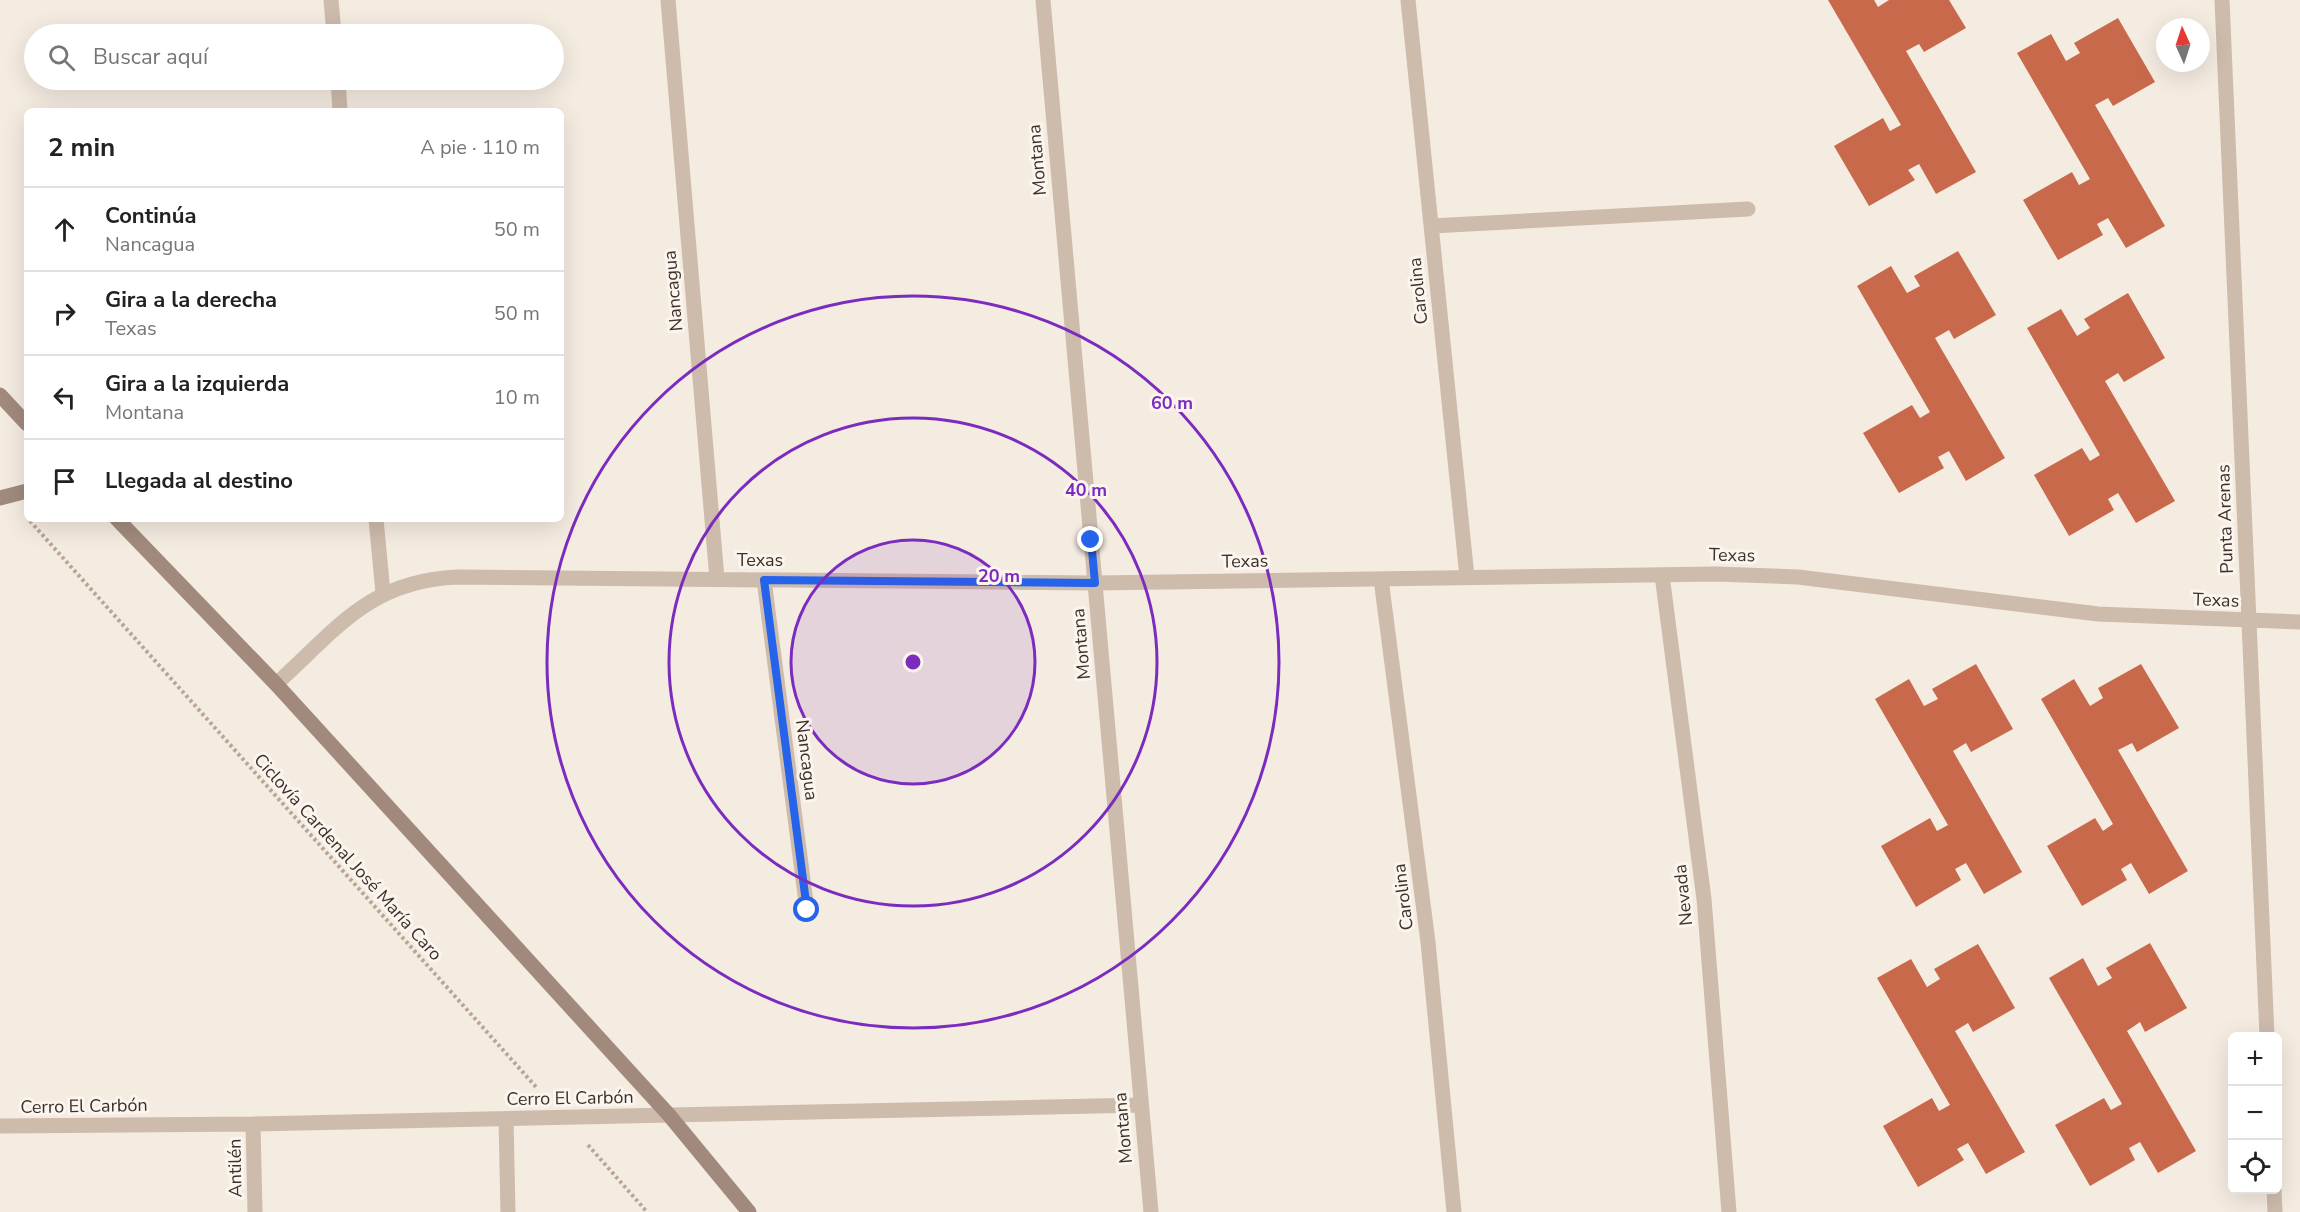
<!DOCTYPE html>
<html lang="es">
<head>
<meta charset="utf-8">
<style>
  body { margin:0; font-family:"Nunito Sans",sans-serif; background:#f6f6f6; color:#222 }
  .controls { position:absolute; right:18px; bottom:18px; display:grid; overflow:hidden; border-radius:9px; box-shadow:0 6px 24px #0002 }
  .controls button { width:54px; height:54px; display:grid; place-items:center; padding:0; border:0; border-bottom:2px solid #e0e0e0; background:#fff; color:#222; font:30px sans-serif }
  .compass { position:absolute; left:2156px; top:18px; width:54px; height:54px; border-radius:50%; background:#fff; box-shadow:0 6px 24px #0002; rotate:357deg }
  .stop { position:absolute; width:18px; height:18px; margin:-14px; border:4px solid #2563eb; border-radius:50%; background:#fff }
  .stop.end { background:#2563eb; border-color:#fff; box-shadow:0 2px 6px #0008 }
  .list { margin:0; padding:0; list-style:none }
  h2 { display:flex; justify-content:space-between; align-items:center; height:78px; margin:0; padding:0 24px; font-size:26px }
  h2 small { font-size:20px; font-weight:400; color:#767676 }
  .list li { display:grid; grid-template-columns:39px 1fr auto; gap:18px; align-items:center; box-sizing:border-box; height:84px; padding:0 24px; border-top:2px solid #e0e0e0 }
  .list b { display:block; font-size:22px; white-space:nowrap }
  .list p { margin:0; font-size:20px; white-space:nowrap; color:#767676 }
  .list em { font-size:20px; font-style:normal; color:#767676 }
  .icon { flex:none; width:33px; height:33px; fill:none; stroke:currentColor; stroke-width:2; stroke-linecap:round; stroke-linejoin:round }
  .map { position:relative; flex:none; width:2300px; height:1212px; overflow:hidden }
  .search { position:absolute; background:#fff; box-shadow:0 6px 24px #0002; left:24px; top:24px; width:540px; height:66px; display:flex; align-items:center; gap:15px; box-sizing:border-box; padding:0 21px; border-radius:33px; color:#767676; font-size:22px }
  .panel { position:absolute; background:#fff; box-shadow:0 6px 24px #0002; left:24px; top:108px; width:540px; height:414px; border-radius:9px }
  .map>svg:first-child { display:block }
  .building { fill:#c8694b }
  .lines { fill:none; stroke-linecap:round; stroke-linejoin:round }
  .path { stroke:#b9a596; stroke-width:4; stroke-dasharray:3 3; stroke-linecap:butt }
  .street { stroke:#cdbbac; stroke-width:15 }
  .secondary { stroke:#a18a7d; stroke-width:15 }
  .route { stroke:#2563eb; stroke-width:8 }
  .ring { fill:none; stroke:#7b2cbf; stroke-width:3 }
  .labels { text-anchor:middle; stroke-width:6; stroke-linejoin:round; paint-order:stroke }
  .street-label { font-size:18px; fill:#3b302b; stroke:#fbf5ee }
  .centre { fill:#7b2cbf; stroke:#fbf5ee; stroke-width:3 }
  .ring-label { font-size:18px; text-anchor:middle; font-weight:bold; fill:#7b2cbf; stroke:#fbf5ee; stroke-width:6; stroke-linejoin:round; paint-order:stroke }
</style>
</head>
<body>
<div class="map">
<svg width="2300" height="1212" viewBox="0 0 2300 1212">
  <rect width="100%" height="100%" fill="#f4ebe1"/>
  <path class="building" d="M1828,0H1874L1878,7L1889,0H1949L1966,28L1924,52L1919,44L1906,51L1976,172L1936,194L1919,164L1908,170L1915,180L1869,206L1834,146L1883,118L1890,131L1901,125Z
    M2118,18L2155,82L2113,106L2108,98L2095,105L2165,226L2126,248L2108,218L2097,224L2103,235L2058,260L2023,200L2072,172L2079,185L2090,179L2017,53L2051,34L2066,61L2080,53L2074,43Z
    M1958,251L1996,315L1954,339L1949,330L1935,338L2005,458L1966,481L1949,451L1938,457L1944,468L1899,493L1863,433L1912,405L1920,418L1930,412L1857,286L1891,266L1907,293L1920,286L1914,276Z
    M2128,293L2165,358L2124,382L2118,373L2105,381L2175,501L2136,523L2118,493L2108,499L2114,510L2069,536L2034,475L2082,448L2090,461L2100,455L2027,328L2061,309L2077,336L2090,328L2084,319Z
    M1976,664L2013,729L1971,752L1966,743L1953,751L2022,872L1984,894L1966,863L1955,869L1961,880L1916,907L1881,846L1930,818L1937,831L1948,825L1875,699L1909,679L1924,706L1938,699L1932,689Z
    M2141,664L2179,728L2137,752L2132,743L2118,750L2188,871L2149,894L2131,863L2121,869L2127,880L2082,906L2047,846L2095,818L2103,831L2113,824L2041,699L2074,679L2090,706L2103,698L2098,688Z
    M2150,943L2187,1008L2145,1032L2140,1022L2127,1031L2196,1151L2158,1173L2140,1142L2129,1148L2135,1160L2090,1186L2055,1125L2104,1098L2111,1110L2122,1104L2049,978L2083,958L2098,986L2112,978L2106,968Z
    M1978,944L2015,1008L1973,1032L1968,1023L1955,1031L2025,1152L1986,1174L1968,1143L1957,1149L1964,1160L1918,1187L1883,1126L1932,1098L1939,1111L1950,1105L1877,978L1911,959L1927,987L1940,979L1934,969Z"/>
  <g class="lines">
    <path class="path" d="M30,521L537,1088
      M588,1145L647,1212"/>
    <path class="street" d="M331,0L334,34
      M668,0L717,579
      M1043,0L1151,1212
      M1408,0L1467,577
      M2222,0L2267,1036
      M338,80L340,111
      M1431,226L1748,209
      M376,519L383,593
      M1662,575L1704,899L1729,1212
      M1381,579L1428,942L1454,1212
      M764,580L807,910
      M276,684C337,629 369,581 457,577L1095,583L1716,574L1798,577L2098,614L2300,622
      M506,1119L508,1212
      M253,1124L255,1212
      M0,1126L253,1124L1141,1105
      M2274,1190L2275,1212"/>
    <path class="secondary" d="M0,395L27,424
      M0,498L27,491
      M117,519L276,684L669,1115L749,1212"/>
  </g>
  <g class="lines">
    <path class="route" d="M807,910L764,580L1095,583L1091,540"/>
  </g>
  <circle cx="913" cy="662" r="122" fill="#7b2cbf" fill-opacity=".12"/>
  <g class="ring">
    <circle cx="913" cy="662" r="122"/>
    <circle cx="913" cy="662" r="244"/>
    <circle cx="913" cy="662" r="366"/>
  </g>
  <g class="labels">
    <g class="street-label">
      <text transform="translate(1037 160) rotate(-95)" y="6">Montana</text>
      <text transform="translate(673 291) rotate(-95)" y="6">Nancagua</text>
      <text transform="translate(1418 291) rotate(-96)" y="6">Carolina</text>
      <text transform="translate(2225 519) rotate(-92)" y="6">Punta Arenas</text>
      <text transform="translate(1732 555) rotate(1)" y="6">Texas</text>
      <text x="760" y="566">Texas</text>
      <text transform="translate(1245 561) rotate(-1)" y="6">Texas</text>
      <text transform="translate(2216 600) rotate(2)" y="6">Texas</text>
      <text transform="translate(1081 644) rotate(-95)" y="6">Montana</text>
      <text transform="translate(807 760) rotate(83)" y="6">Nancagua</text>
      <text transform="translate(348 857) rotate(48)" y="6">Ciclovía Cardenal José María Caro</text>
      <text transform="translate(1683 895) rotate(-96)" y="6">Nevada</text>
      <text transform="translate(1403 897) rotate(-97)" y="6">Carolina</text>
      <text transform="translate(570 1098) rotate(-1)" y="6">Cerro El Carbón</text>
      <text transform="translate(84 1106) rotate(-1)" y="6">Cerro El Carbón</text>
      <text transform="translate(1123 1128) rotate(-95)" y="6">Montana</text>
      <text transform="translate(235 1168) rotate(-91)" y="6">Antilén</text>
    </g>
  </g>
  <circle cx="913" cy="662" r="9" class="centre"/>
  <g class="ring-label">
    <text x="1172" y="409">60 m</text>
    <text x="1086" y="496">40 m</text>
    <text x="999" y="582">20 m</text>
  </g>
</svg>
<div class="controls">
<button>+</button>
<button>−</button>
<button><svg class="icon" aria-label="locate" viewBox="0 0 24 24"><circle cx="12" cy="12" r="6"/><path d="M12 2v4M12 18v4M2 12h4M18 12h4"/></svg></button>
</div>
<svg class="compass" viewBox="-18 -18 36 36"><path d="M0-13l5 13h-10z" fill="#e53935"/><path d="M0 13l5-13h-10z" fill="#767676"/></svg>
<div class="stop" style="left:807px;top:910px"></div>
<div class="stop end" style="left:1091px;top:540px"></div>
<div class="search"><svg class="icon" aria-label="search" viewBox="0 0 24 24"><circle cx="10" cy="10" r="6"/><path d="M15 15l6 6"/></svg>Buscar aquí</div>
<section class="panel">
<h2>2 min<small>A pie · 110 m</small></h2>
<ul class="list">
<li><svg class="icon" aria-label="ahead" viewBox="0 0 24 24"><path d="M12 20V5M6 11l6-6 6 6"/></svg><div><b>Continúa</b><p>Nancagua</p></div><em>50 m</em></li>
<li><svg class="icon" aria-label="right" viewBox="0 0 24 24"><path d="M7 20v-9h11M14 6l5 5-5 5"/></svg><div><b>Gira a la derecha</b><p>Texas</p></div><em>50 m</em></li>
<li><svg class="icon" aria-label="left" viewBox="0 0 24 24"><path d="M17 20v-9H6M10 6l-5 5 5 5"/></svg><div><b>Gira a la izquierda</b><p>Montana</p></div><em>10 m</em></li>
<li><svg class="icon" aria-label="arrive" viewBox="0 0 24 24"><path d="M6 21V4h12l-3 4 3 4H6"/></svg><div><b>Llegada al destino</b></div></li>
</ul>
</section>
</div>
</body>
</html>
